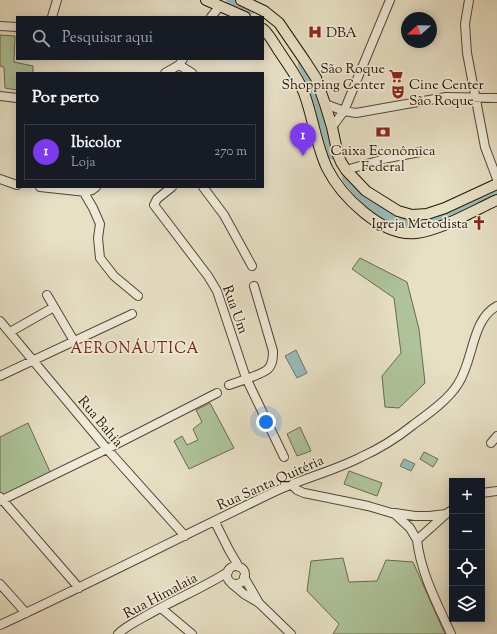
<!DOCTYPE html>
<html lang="pt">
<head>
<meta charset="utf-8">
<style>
  body { margin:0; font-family:"Sorts Mill Goudy",serif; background:#242831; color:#f1f3f6 }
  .controls { position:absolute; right:12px; bottom:12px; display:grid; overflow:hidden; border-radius:0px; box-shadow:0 2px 10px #0003 }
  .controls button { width:36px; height:36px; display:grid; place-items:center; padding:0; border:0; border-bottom:1px solid #363941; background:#171b24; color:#f1f3f6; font:20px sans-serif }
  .compass { position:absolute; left:401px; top:12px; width:36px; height:36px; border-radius:50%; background:#171b24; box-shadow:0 2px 10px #0003; rotate:250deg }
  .you { position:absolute; left:266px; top:422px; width:14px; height:14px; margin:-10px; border:3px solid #fff; border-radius:50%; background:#1a73e8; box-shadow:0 0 0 6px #1a73e833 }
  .badge { display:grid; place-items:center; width:26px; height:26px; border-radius:50%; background:#7c3aed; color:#fff; font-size:13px; font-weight:700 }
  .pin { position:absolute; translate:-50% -33px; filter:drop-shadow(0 1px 2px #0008) }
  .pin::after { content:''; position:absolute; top:21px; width:14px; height:12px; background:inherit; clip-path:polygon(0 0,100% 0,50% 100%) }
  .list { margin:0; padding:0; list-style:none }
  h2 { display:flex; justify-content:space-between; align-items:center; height:52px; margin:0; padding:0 16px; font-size:17px }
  h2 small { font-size:13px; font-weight:400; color:#9ea1a6 }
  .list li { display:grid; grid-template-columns:26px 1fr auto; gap:12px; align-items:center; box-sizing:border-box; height:56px; margin:0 8px 8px; padding:0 8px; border:1px solid #363941; border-radius:0px }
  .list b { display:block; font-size:15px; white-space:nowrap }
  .list p { margin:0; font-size:13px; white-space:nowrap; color:#9ea1a6 }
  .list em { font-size:13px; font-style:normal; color:#9ea1a6 }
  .icon { flex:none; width:22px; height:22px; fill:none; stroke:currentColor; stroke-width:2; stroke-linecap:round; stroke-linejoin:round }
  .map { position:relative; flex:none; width:497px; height:634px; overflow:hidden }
  .search { position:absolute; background:#171b24; box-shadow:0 2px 10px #0003; left:16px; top:16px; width:248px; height:44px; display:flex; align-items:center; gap:10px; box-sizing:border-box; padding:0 14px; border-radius:0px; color:#9ea1a6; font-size:15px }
  .panel { position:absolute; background:#171b24; box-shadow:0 2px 10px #0003; left:16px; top:72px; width:248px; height:116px; border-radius:0px }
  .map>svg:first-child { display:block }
  .green { fill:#aec39a; stroke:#6a6a4d }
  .water { fill:#98bcba; stroke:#6a7870 }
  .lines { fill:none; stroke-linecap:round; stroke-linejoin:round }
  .river { stroke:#98bcba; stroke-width:12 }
  .minor-casing { stroke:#564631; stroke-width:10 }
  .major-casing { stroke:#261200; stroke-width:12 }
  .minor { stroke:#efebd9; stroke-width:8 }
  .major { stroke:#e7e0c5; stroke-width:10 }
  .labels { text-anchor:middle; stroke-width:3.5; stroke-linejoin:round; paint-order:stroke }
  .poi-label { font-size:14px; fill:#261200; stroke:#efebd9; text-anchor:start }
  .street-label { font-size:14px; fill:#261200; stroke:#efebd9 }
  .neighbourhood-label { font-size:15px; letter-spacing:1px; fill:#7a1f14; stroke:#efebd9 }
</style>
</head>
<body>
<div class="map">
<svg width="497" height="634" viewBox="0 0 497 634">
  <rect width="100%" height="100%" fill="#e7e0c5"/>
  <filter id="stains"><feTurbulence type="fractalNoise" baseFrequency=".005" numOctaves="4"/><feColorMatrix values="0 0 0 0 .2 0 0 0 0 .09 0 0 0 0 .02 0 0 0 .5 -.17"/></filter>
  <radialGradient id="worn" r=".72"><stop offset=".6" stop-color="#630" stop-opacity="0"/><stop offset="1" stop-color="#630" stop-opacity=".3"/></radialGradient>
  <path class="green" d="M0,35L15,36L14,62L33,66V73H17V90L5,88L4,67L0,66Z
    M360,258L407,282L419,329L425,383L399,408L385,407L382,376L401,353L394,298L352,269Z
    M210,403L234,448L189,469L174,441L182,436L187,445L198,440L193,429L202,422L196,410Z
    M28,423L51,474L4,497L0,492V437Z
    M300,427L311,451L297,456L287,434Z
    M424,452L438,459L433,467L420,459Z
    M349,471L382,483L377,496L344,484Z
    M343,558L349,582L377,581L386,560L413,562L445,634H333L339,624L307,591L311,561Z"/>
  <path class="water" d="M296,350L307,373L297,378L285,356Z
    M404,459L415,464L411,471L400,466Z"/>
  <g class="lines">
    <path class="river" d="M232,0L251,8
      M304,65C319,92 325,125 334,154
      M348,178C355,187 362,196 370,203C414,240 452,213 495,193"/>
    <defs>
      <path id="minor" d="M469,0L465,24L467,53L485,147L497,179
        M52,17L57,0
        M211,17L220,6
        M0,26L17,27
        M179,65L192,73
        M165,73L179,65L183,59
        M0,96L17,98
        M325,104L344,111L356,113L446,97L497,98
        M332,127L344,111L390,0
        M346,170L388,158L420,152
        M0,179L17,185
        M40,187L86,192L92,190L96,187
        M172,187L157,199L154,205L208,276L217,291L246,378L284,457
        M203,187L224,215L252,266
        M83,191L93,208L100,224L98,238L100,258L114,276L138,296
        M47,295L74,341
        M0,321L107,449L185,536
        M10,332L54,307
        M0,376L132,314
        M229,385C238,382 263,374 268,369C273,364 273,357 273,351L254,286
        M491,443L497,436
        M291,484L297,490L304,493L368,506L395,514L410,528L417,540
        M482,493L497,491
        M0,497L79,588
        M0,501L107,449L217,393
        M395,513L415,516H429L446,514
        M215,522L229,550L239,567
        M227 575a9 9 0 1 1 18 0a9 9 0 1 1-18 0Z
        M244,577L259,603
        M0,584L26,613
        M232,584L244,594L259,603L291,634
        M161,608L192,634
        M0,625C93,582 184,535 276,491C304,478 334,471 361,457C379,449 398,437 413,425C428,414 449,399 458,384C474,360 471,320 497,306
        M118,634C125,627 135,622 144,617C171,601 201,589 228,572
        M451,634C437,603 421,574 417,540L446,514L452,510"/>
      <path id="major" d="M206,0L245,17
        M241,0L264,11L279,23L305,61L316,78L325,104L332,127L338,155L341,162L346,170L366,191L398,211L412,215L427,214L445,208L497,184
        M263,29C270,35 274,44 279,51C288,65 298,77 304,93C313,117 316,145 327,168C341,196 382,237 416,233C441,230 473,211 497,200"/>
    </defs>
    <use href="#minor" class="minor-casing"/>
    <use href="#major" class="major-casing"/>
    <use href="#minor" class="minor"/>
    <use href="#major" class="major"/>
  </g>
  <defs>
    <symbol id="hospital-bare" viewBox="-9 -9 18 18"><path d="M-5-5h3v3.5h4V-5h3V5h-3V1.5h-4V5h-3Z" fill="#8f2418" stroke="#efebd9" stroke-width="2.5" paint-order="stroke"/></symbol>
    <symbol id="supermarket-bare" viewBox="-9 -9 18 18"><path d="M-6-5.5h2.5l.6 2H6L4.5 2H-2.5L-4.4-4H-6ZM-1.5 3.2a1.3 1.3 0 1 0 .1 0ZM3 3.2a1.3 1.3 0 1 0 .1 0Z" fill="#8f2418" stroke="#efebd9" stroke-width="2.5" paint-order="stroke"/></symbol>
    <symbol id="theatre-bare" viewBox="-9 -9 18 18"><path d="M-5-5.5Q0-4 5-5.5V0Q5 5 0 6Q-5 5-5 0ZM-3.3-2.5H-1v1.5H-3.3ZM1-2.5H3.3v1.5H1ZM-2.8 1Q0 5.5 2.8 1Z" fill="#8f2418" stroke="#efebd9" stroke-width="2.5" paint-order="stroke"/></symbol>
    <symbol id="bank-bare" viewBox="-9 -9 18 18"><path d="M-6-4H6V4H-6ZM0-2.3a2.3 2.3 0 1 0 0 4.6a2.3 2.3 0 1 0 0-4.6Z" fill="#8f2418" stroke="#efebd9" stroke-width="2.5" paint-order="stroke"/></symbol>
    <symbol id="church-bare" viewBox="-9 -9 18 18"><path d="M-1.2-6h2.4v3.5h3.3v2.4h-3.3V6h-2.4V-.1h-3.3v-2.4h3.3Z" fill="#8f2418" stroke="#efebd9" stroke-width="2.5" paint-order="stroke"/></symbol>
  </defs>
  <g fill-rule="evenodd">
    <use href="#hospital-bare" x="305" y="22" width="20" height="20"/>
    <use href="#supermarket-bare" x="386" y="66" width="20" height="20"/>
    <use href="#theatre-bare" x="388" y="82" width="20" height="20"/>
    <use href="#bank-bare" x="373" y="122" width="20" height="20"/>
    <use href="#church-bare" x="469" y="213" width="20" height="20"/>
  </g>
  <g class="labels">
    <g class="poi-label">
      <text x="326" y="37">DBA</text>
      <text x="385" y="73" text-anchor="end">São Roque<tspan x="385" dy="16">Shopping Center</tspan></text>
      <text x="409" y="89">Cine Center<tspan x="409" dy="16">São Roque</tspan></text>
      <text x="383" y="155" text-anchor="middle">Caixa Econômica<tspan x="383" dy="16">Federal</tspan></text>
      <text x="468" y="228" text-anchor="end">Igreja Metodista</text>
    </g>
    <g class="street-label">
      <text transform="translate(236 309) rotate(70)" y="5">Rua Um</text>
      <text transform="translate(101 421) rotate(50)" y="5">Rua Bahia</text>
      <text transform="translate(270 482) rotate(-24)" y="5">Rua Santa Quitéria</text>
      <text transform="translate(160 595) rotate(-28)" y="5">Rua Himalaia</text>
    </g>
    <g class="neighbourhood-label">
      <text x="135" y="353">AERONÁUTICA</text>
    </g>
  </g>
  <rect width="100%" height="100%" filter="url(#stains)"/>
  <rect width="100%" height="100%" fill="url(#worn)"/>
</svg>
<div class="controls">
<button>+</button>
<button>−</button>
<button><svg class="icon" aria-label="locate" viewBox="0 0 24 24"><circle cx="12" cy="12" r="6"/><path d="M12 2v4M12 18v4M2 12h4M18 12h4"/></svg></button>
<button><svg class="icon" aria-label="layers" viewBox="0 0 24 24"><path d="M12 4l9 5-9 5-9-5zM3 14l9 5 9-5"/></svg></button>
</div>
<svg class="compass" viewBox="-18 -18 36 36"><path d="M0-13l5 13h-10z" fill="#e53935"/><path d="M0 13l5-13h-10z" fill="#9ea1a6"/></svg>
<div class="you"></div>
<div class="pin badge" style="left:303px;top:156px">1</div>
<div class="search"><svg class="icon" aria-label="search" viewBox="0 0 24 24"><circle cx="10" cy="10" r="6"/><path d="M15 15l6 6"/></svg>Pesquisar aqui</div>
<section class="panel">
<h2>Por perto<small></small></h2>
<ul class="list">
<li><span class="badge">1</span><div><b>Ibicolor</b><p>Loja</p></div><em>270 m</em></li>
</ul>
</section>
</div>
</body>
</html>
